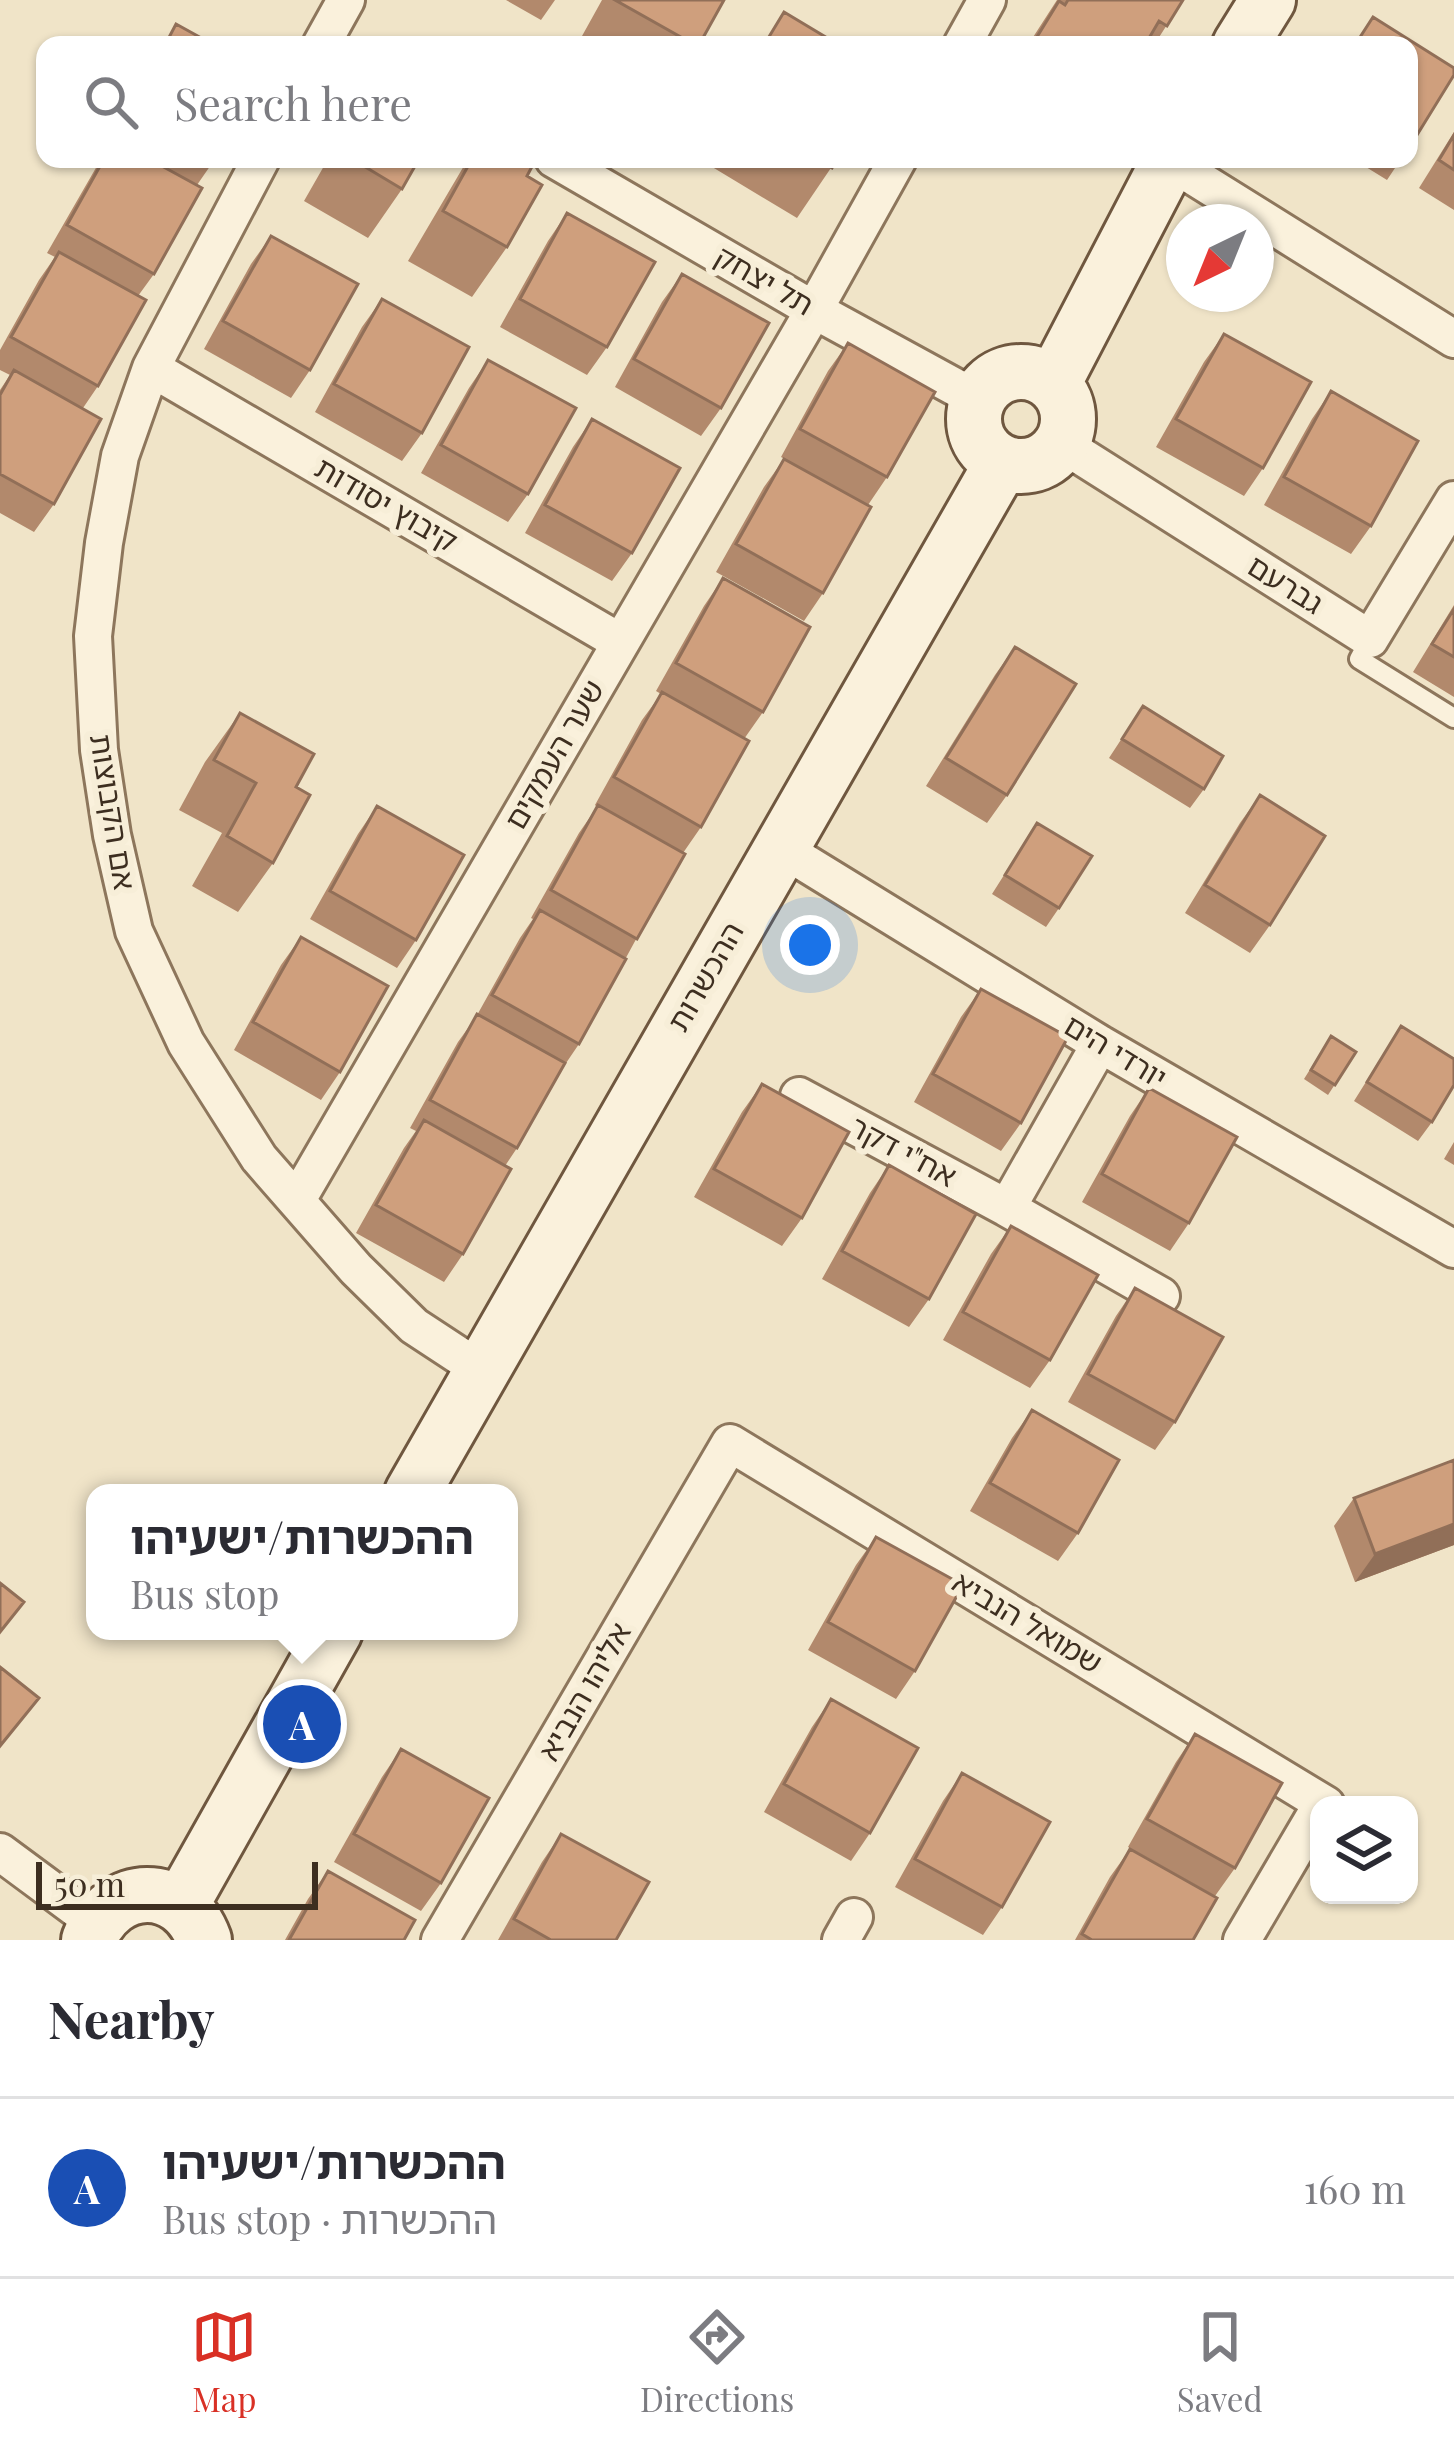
<!DOCTYPE html>
<html lang="en">
<head>
<meta charset="utf-8">
<style>
  body { margin:0; font-family:"Playfair Display","Noto Sans Hebrew",serif; background:#f7f7f7; color:#2b2b33 }
  .controls { position:absolute; right:36px; bottom:36px; display:grid; overflow:hidden; border-radius:24px; box-shadow:0 3px 9px #0004 }
  .controls button { width:108px; height:108px; display:grid; place-items:center; padding:0; border:0; border-bottom:3px solid #e1e1e2; background:#fff; color:#2b2b33; font:60px sans-serif }
  .compass { position:absolute; left:1166px; top:204px; width:108px; height:108px; border-radius:50%; background:#fff; box-shadow:0 3px 9px #0004; rotate:223deg }
  .scale { position:absolute; left:36px; bottom:30px; width:282px; box-sizing:border-box; padding-left:12px; border:6px solid #3d2e20; border-top:0; font-size:33px; line-height:42px; white-space:nowrap; color:#3d2e20; -webkit-text-stroke:9px #f7eed8; paint-order:stroke }
  .you { position:absolute; left:810px; top:945px; width:42px; height:42px; margin:-30px; border:9px solid #fff; border-radius:50%; background:#1a73e8; box-shadow:0 0 0 18px #1a73e833 }
  .badge { display:grid; place-items:center; width:78px; height:78px; border-radius:50%; background:#d93025; color:#fff; font-size:39px; font-weight:700 }
  .pin { position:absolute; translate:-50% -50%; border:6px solid #fff; box-shadow:0 3px 12px #0006 }
  .popup { position:absolute; left:86px; top:1484px; width:432px; height:156px; box-sizing:border-box; display:grid; place-content:center; border-radius:24px; background:#fff; filter:drop-shadow(0 3px 9px #0005); font-size:39px; white-space:nowrap; color:#7c7c81 }
  .popup b { font-size:45px; color:#2b2b33 }
  .popup::after { content:''; position:absolute; left:50%; top:100%; margin-left:-24px; border:24px solid transparent; border-top-color:#fff }
  .list { margin:0; padding:0; list-style:none }
  h2 { display:flex; justify-content:space-between; align-items:center; height:156px; margin:0; padding:0 48px; font-size:51px }
  h2 small { font-size:39px; font-weight:400; color:#7c7c81 }
  .list li { display:grid; grid-template-columns:78px 1fr auto; gap:36px; align-items:center; box-sizing:border-box; height:180px; padding:0 48px; border-top:3px solid #e1e1e2 }
  .list b { display:block; font-size:45px; white-space:nowrap }
  .list p { margin:0; font-size:39px; white-space:nowrap; color:#7c7c81 }
  .list em { font-size:39px; font-style:normal; color:#7c7c81 }
  .icon { flex:none; width:66px; height:66px; fill:none; stroke:currentColor; stroke-width:2; stroke-linecap:round; stroke-linejoin:round }
  .map { position:relative; flex:none; width:1454px; height:1940px; overflow:hidden }
  .search { position:absolute; background:#fff; box-shadow:0 3px 9px #0004; left:36px; right:36px; top:36px; height:132px; display:flex; align-items:center; gap:30px; box-sizing:border-box; padding:0 42px; border-radius:24px; color:#7c7c81; font-size:45px }
  .sheet { height:336px; background:#fff }
  nav { display:flex; justify-content:space-around; align-items:center; box-sizing:border-box; height:168px; border-top:3px solid #e1e1e2; background:#fff; font-size:33px; color:#7c7c81 }
  nav a { display:grid; justify-items:center; gap:6px }
  nav .on { color:#d93025 }
  .map>svg:first-child { display:block }
  .lines { fill:none; stroke-linecap:round; stroke-linejoin:round }
  .lane-casing { stroke:#8d765c; stroke-width:24 }
  .street-casing { stroke:#8d765c; stroke-width:42 }
  .secondary-casing { stroke:#6f573f; stroke-width:60 }
  .lane { stroke:#faf1dc; stroke-width:18 }
  .street { stroke:#faf1dc; stroke-width:36 }
  .secondary { stroke:#faf1dc; stroke-width:54 }
  .wall { fill:#b2896c }
  .shaded-wall { fill:#916f58 }
  .building { fill:#cf9f7d; stroke:#916f58; stroke-width:3 }
  .labels { text-anchor:middle; stroke-width:12; stroke-linejoin:round; paint-order:stroke }
  .street-label { font-size:30px; fill:#3d2e20; stroke:#f7eed8 }
</style>
</head>
<body>
<div class="map">
<svg width="1454" height="1940" viewBox="0 0 1454 1940">
  <rect width="100%" height="100%" fill="#f0e4c8"/>
  <g class="lines">
    <defs>
      <path id="lane" d="M1370,639L1359,659L1454,718"/>
      <path id="street" d="M321,45L346,0
        M962,45L987,0
        M261,159L151,368L120,456L104,543L93,636L99,750L112,835L134,931L186,1043L259,1158L356,1269L414,1326L481,1370
        M554,159L814,310L977,399
        M1169,161L1454,339
        M151,368L620,642
        M1062,444L1370,639L1454,500
        M781,848L1100,1044L1454,1249
        M799,1096L1007,1208L1100,1044
        M297,1200L814,310L898,159
        M1007,1208L1161,1296
        M0,1852L96,1923
        M440,1940L730,1443L1326,1805
        M841,1940L854,1917
        M1242,1940L1319,1809"/>
      <path id="secondary" d="M1240,45L1268,0
        M974 419a47 47 0 1 1 94 0a47 47 0 1 1-94 0Z
        M1053,384L1170,159
        M412,1493L1002,463
        M181,1905L335,1631
        M89,1940C112,1881 182,1879 204,1940"/>
    </defs>
    <use href="#lane" class="lane-casing"/>
    <use href="#street" class="street-casing"/>
    <use href="#secondary" class="secondary-casing"/>
    <use href="#lane" class="lane"/>
    <use href="#street" class="street"/>
    <use href="#secondary" class="secondary"/>
  </g>
  <path class="wall" d="M506,0H555L541,20Z
    M602,0H724L699,45H577Z
    M1057,0H1183L1154,45H1028Z
    M1454,132V210L1419,188Z
    M101,159H215L197,185L154,274L138,296L98,386L83,408L54,504L34,532L0,513V390L10,375L0,370V350L39,280L55,257L47,253Z
    M328,159H419L402,189L368,238L304,201Z
    M468,159H536L527,176L507,247L472,297L408,261Z
    M699,159H837L797,218Z
    M1353,159H1401L1387,180Z
    M567,213L607,347L587,375L500,327L548,241Z
    M271,236L310,370L291,398L204,349L251,264Z
    M682,274L721,408L701,436L615,387L662,302Z
    M382,299L422,433L402,461L315,412L362,327Z
    M1224,334L1263,468L1244,496L1156,447L1204,362Z
    M848,343L887,477L868,505L781,457L828,371Z
    M488,360L528,494L508,522L421,473L469,388Z
    M1331,391L1371,526L1351,554L1264,505L1312,419Z
    M592,419L632,553L612,581L525,533L573,447Z
    M784,459L823,593L804,621L716,572L764,487Z
    M723,578L763,712L744,739L701,827L683,853L579,1044L562,1069L517,1148L505,1166L463,1254L444,1282L356,1233L404,1148L416,1131L410,1128L458,1042L476,1017L520,938L533,919L531,918L579,833L597,807L595,805L642,720L661,694L656,691L704,606Z
    M1454,605V697L1413,672Z
    M1015,647L1007,795L987,823L926,786L995,675Z
    M1143,706L1204,789L1190,808L1109,758Z
    M240,713L296,787L273,863L238,912L192,886L222,833L179,810L205,762Z
    M1260,795L1270,925L1250,953L1185,913L1240,823Z
    M377,806L416,940L397,968L310,919L358,834Z
    M1037,823L1059,908L1046,927L992,894Z
    M301,937L340,1072L321,1100L234,1050L281,965Z
    M981,989L1021,1123L1001,1151L914,1102L961,1017Z
    M1401,1026L1432,1122L1418,1141L1354,1101Z
    M1331,1036L1356,1052L1328,1095L1304,1079Z
    M762,1084L802,1218L782,1246L694,1197L742,1112Z
    M1149,1088L1189,1223L1170,1251L1082,1202L1130,1116Z
    M1454,1142V1165L1444,1159Z
    M889,1165L929,1299L909,1327L822,1279L870,1193Z
    M1011,1226L1050,1360L1030,1388L943,1340L991,1254Z
    M1135,1288L1175,1422L1155,1450L1068,1402L1116,1316Z
    M1032,1410L1078,1533L1058,1561L970,1511L1012,1438Z
    M1454,1460V1545L1355,1582L1334,1526L1354,1498Z
    M876,1537L915,1671L896,1699L808,1650L856,1565Z
    M831,1699L870,1833L851,1861L764,1812L812,1727Z
    M1195,1734L1235,1868L1215,1896L1128,1847L1176,1762Z
    M401,1749L441,1883L421,1911L334,1862L382,1777Z
    M962,1773L1002,1907L983,1935L895,1887L943,1801Z
    M561,1834L616,1940H498L542,1862Z
    M1130,1849L1193,1940H1075L1110,1877Z
    M328,1871L404,1940H285L308,1899Z"/>
  <path class="shaded-wall" d="M1454,1524V1545L1355,1582L1375,1554Z"/>
  <path class="building" d="M615,0H724L699,45H695Z
    M1068,0H1183L1167,26L1159,21L1145,45H1032L1059,1L1065,5Z
    M784,12L839,45H764Z
    M1373,17L1454,68V75L1409,148V45H1355Z
    M176,24L214,45H165Z
    M1454,135V170L1439,160Z
    M104,159H149L202,188L154,274L67,225Z
    M352,159H419L402,189Z
    M472,159H536L527,176L542,185L507,247L443,211Z
    M817,159H837L832,168Z
    M567,213L655,262L607,347L520,299Z
    M271,236L358,284L310,370L223,321Z
    M59,252L146,300L98,386L11,337Z
    M682,274L769,323L721,408L634,359Z
    M382,299L469,347L422,433L334,384Z
    M1224,334L1311,382L1263,468L1176,419Z
    M848,343L935,392L887,477L800,429Z
    M488,360L576,408L528,494L441,445Z
    M14,370L101,419L54,504L0,474V395Z
    M1331,391L1418,441L1371,526L1284,477Z
    M592,419L680,468L632,553L545,505Z
    M784,459L871,507L823,593L736,544Z
    M723,578L810,627L763,712L676,663Z
    M1454,609V657L1432,644Z
    M1015,647L1076,684L1007,795L946,758Z
    M662,692L749,741L701,827L614,777Z
    M1143,706L1223,756L1204,789L1122,739Z
    M240,713L314,754L296,787L310,795L273,863L227,836L256,783L214,760Z
    M1260,795L1325,836L1270,925L1205,885Z
    M598,805L685,854L637,939L551,890Z
    M377,806L464,855L416,940L330,891Z
    M1037,823L1092,856L1059,908L1005,875Z
    M540,910L626,959L579,1044L492,995Z
    M301,937L388,986L340,1072L253,1022Z
    M981,989L1068,1037L1021,1123L933,1074Z
    M477,1014L565,1063L517,1148L430,1100Z
    M1401,1026L1454,1059V1085L1432,1122L1367,1082Z
    M1331,1036L1356,1052L1335,1085L1311,1070Z
    M762,1084L849,1132L802,1218L714,1169Z
    M1149,1088L1237,1137L1189,1223L1102,1174Z
    M424,1120L511,1169L463,1254L376,1205Z
    M889,1165L976,1214L929,1299L842,1251Z
    M1011,1226L1098,1275L1050,1360L963,1312Z
    M1135,1288L1223,1337L1175,1422L1088,1374Z
    M1032,1410L1119,1460L1078,1533L990,1483Z
    M1454,1460V1524L1375,1554L1354,1498Z
    M876,1537L963,1585L915,1671L828,1622Z
    M0,1583L24,1602L0,1632Z
    M0,1667L39,1698L0,1746Z
    M831,1699L918,1748L870,1833L784,1784Z
    M1195,1734L1282,1783L1235,1868L1147,1819Z
    M401,1749L489,1798L441,1883L354,1834Z
    M962,1773L1050,1822L1002,1907L915,1859Z
    M561,1834L649,1882L616,1940H551L514,1919Z
    M1130,1849L1217,1898L1193,1940H1092L1082,1934Z
    M328,1871L415,1920L404,1940H289Z"/>
  <g class="labels">
    <g class="street-label">
      <text transform="translate(764 281) rotate(30)" y="10">תל יצחק</text>
      <text transform="translate(386 505) rotate(30)" y="10">קיבוץ יסודות</text>
      <text transform="translate(1285 585) rotate(32)" y="10">גברעם</text>
      <text transform="translate(555 755) rotate(-60)" y="10">שער העמקים</text>
      <text transform="translate(112 812) rotate(81)" y="10">אם הקבוצות</text>
      <text transform="translate(706 977) rotate(-60)" y="10">ההכשרות</text>
      <text transform="translate(1115 1052) rotate(31)" y="10">יורדי הים</text>
      <text transform="translate(903 1152) rotate(28)" y="10">אח"י דקר</text>
      <text transform="translate(1027 1623) rotate(31)" y="10">שמואל הנביא</text>
      <text transform="translate(585 1692) rotate(-60)" y="10">אליהו הנביא</text>
    </g>
  </g>
</svg>
<div class="controls">
<button><svg class="icon" aria-label="layers" viewBox="0 0 24 24"><path d="M12 4l9 5-9 5-9-5zM3 14l9 5 9-5"/></svg></button>
</div>
<svg class="compass" viewBox="-18 -18 36 36"><path d="M0-13l5 13h-10z" fill="#e53935"/><path d="M0 13l5-13h-10z" fill="#7c7c81"/></svg>
<div class="scale">50 m</div>
<div class="you"></div>
<div class="pin badge" style="left:302px;top:1724px;background:#1a4fb4">A</div>
<div class="popup"><b>ההכשרות/ישעיהו</b>Bus stop</div>
<div class="search"><svg class="icon" aria-label="search" viewBox="0 0 24 24"><circle cx="10" cy="10" r="6"/><path d="M15 15l6 6"/></svg>Search here</div>
</div>
<section class="sheet">
<h2>Nearby<small></small></h2>
<ul class="list">
<li><span class="badge" style="background:#1a4fb4">A</span><div><b>ההכשרות/ישעיהו</b><p>Bus stop · ההכשרות</p></div><em>160 m</em></li>
</ul>
</section>
<nav>
<a class="on"><svg class="icon" aria-label="map" viewBox="0 0 24 24"><path d="M3 6l6-2 6 2 6-2v14l-6 2-6-2-6 2zM9 4v14M15 6v14"/></svg>Map</a>
<a><svg class="icon" aria-label="directions" viewBox="0 0 24 24"><path d="M12 3l9 9-9 9-9-9zM9 14v-3h6M13 9l2 2-2 2"/></svg>Directions</a>
<a><svg class="icon" aria-label="saved" viewBox="0 0 24 24"><path d="M7 4h10v16l-5-4-5 4z"/></svg>Saved</a>
</nav>
</body>
</html>
